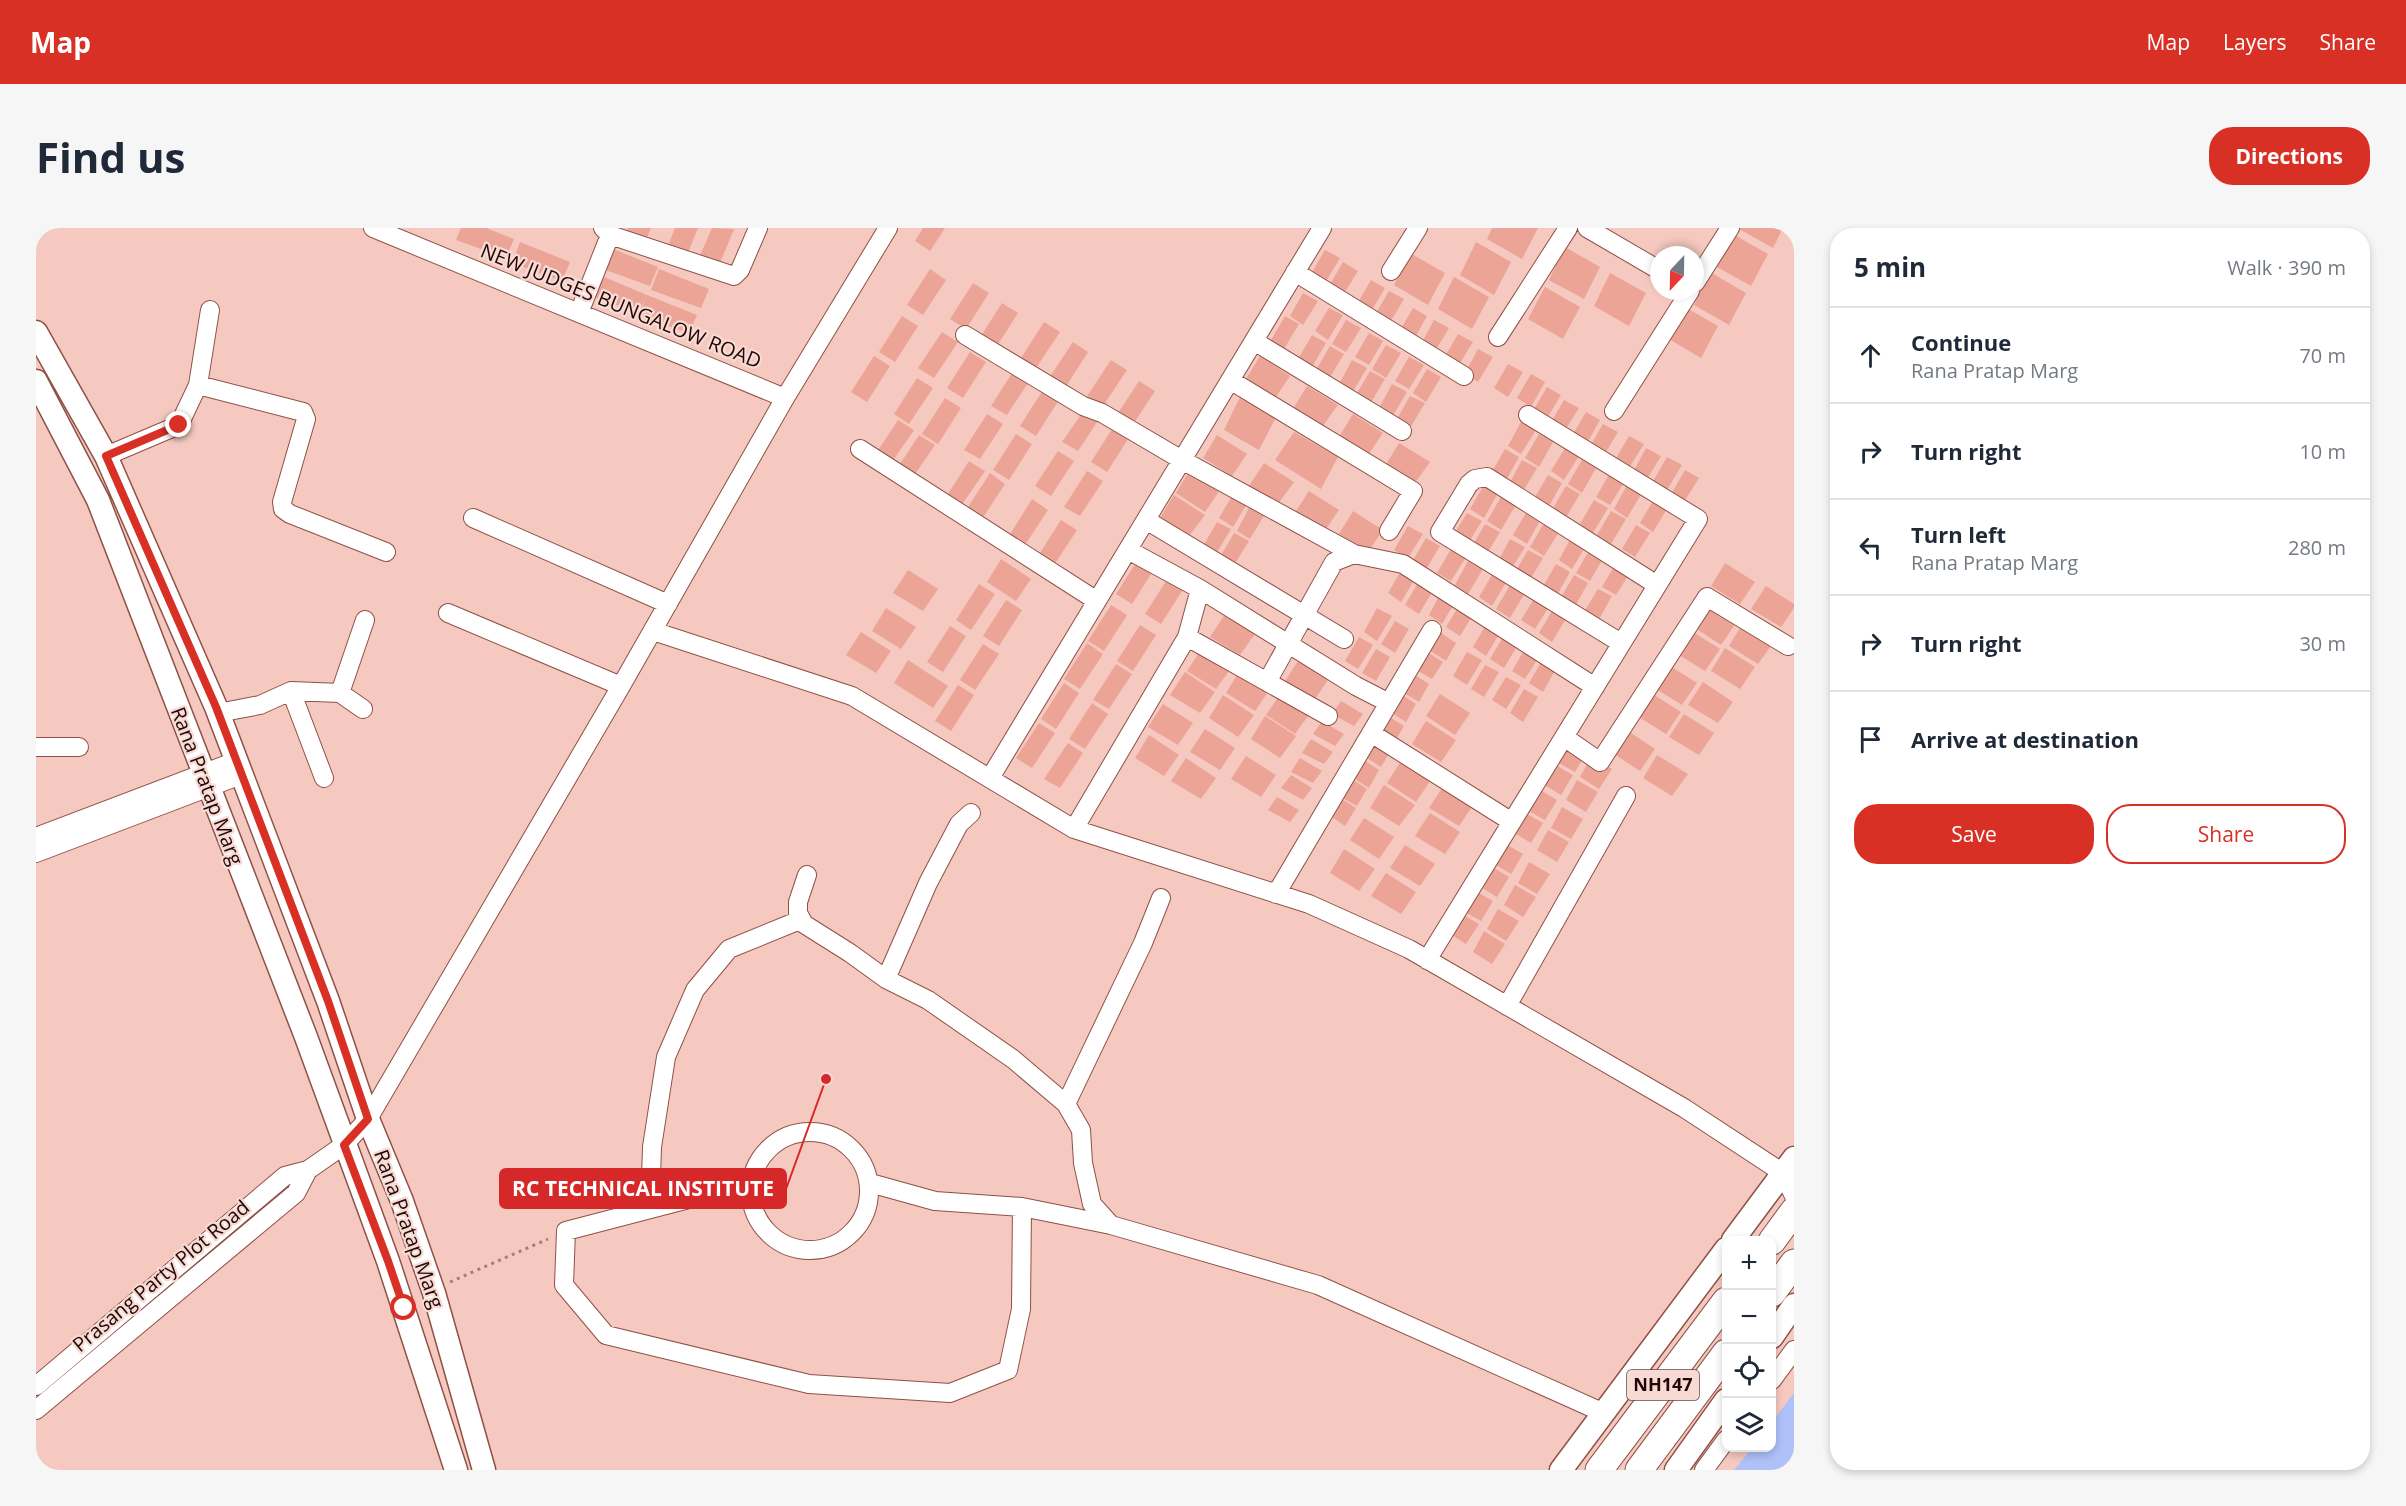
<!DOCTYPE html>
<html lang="en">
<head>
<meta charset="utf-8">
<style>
  body { margin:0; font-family:"Open Sans",sans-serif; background:#f6f6f7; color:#1f2937 }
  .controls { position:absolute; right:18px; bottom:18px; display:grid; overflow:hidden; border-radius:12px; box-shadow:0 3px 9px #0003 }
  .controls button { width:54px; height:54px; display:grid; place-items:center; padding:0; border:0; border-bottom:2px solid #e0e1e3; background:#fff; color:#1f2937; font:30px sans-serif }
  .compass { position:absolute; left:1614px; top:18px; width:54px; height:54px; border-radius:50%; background:#fff; box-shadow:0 3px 9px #0003; rotate:202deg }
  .stop { position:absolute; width:18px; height:18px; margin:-14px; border:4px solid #d93025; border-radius:50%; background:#fff }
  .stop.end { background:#d93025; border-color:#fff; box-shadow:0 2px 6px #0008 }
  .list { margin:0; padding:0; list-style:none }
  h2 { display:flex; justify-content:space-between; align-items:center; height:78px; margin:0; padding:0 24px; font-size:26px }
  h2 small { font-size:20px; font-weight:400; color:#747a83 }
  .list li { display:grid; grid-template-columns:39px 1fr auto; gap:18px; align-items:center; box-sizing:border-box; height:96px; padding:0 24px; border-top:2px solid #e0e1e3 }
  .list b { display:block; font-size:22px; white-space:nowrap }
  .list p { margin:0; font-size:20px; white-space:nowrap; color:#747a83 }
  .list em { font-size:20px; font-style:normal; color:#747a83 }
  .actions { display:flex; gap:12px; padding:18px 24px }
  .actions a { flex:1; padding:14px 0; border:2px solid #d93025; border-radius:24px; text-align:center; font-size:21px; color:#d93025 }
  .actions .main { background:#d93025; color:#fff }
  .icon { flex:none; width:33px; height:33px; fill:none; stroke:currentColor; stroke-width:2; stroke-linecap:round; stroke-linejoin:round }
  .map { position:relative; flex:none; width:1758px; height:1242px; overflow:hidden; border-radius:24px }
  header { display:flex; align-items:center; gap:36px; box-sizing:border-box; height:84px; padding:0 30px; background:#d93025; color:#fff }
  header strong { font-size:28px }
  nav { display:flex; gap:33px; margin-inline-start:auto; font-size:21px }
  .intro { display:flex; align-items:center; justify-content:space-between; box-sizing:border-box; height:144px; padding:0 36px }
  h1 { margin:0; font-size:42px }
  .button { padding:15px 27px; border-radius:24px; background:#d93025; color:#fff; font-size:21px; font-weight:700 }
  main { display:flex; gap:36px; padding:0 36px }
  aside { flex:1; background:#fff; border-radius:24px; box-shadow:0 3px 9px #0003 }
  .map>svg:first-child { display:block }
  .green { fill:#afc1f9 }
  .building { fill:#eca497 }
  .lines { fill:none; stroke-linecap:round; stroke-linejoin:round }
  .minor-casing { stroke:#8f5045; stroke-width:20 }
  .major-casing { stroke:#8f5045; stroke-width:25 }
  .highway-casing { stroke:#8f5045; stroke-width:29 }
  .path { stroke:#a37f78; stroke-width:3; stroke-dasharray:3 4.5; stroke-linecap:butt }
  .minor { stroke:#fff; stroke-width:18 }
  .major { stroke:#fff; stroke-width:22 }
  .highway { stroke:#fff; stroke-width:27 }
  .route { stroke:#d93025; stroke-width:8 }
  .labels { text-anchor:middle; stroke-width:4.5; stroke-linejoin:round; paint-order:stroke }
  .shield { fill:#f8dad4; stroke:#624743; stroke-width:1.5 }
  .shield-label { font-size:18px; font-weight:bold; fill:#210805 }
  .street-label { font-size:20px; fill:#210805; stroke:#f8dad4 }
  .leader { fill:none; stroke:#d62828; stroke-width:2 }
  .callout-dot { fill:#d62828; stroke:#f8dad4; stroke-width:2 }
  .callout { fill:#d62828; stroke:#d62828; stroke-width:2 }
  .callout-label { font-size:21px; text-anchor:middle; font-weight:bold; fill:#fff }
</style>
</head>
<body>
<header>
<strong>Map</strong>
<nav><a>Map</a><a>Layers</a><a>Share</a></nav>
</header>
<div class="intro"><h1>Find us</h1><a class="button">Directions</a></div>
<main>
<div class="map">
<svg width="1758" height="1242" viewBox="0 0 1758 1242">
  <rect width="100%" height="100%" fill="#f5c9c0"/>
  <path class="green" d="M1758,1165V1242H1698L1716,1220H1736V1194Z"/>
  <path class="building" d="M425,0H450L478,11L470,30L420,12Z
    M592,0H615L610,12L590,5Z
    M639,0H662L651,27L631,20Z
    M676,0L698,1L683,38L662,32Z
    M887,0H909L894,23L879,13Z
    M1456,0H1502L1486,31L1451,11Z
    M1701,0H1747L1737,20Z
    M1697,6L1732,26L1715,58L1681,39Z
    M484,14L534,34L526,53L476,35Z
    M1440,14L1475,34L1458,67L1424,47Z
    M572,19L622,39L614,58L564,40Z
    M1529,19L1564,39L1548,71L1513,52Z
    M1289,22L1304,30L1289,55L1275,46Z
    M1374,25L1409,45L1392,77L1358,57Z
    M1307,34L1322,43L1307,67L1293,58Z
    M623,41L673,61L665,80L615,62Z
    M894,41L910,52L887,87L871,77Z
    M1674,44L1710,65L1693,97L1658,77Z
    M1574,45L1610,65L1593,98L1558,78Z
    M561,46L611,67L603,85L553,67Z
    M1418,49L1453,69L1436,101L1402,81Z
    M1335,52L1349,60L1334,85L1321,76Z
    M937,55L953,65L930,101L914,91Z
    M1509,59L1544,79L1527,111L1492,91Z
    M1353,63L1368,71L1353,96L1339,87Z
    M1267,65L1282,73L1267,97L1254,88Z
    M611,67L661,87L653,105L603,88Z
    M966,75L982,85L959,121L943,111Z
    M1647,78L1682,98L1665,130L1631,110Z
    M1293,80L1307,87L1292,112L1279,103Z
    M1377,80L1391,88L1377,113L1363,104Z
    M866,88L882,98L859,134L843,124Z
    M1249,88L1263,96L1248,121L1235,112Z
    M1310,92L1325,100L1310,124L1296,116Z
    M1398,92L1413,100L1398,125L1385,116Z
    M1008,94L1024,104L1000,140L985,130Z
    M906,104L922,114L898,150L882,140Z
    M1333,105L1347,113L1333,137L1319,129Z
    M1422,106L1437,114L1422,138L1408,130Z
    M1276,107L1290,115L1276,139L1262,131Z
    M1037,114L1052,124L1029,160L1013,150Z
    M1350,117L1365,125L1350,150L1336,141Z
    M1294,118L1308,126L1293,151L1280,142Z
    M1442,121L1457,129L1442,154L1429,145Z
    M934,124L950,134L927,170L911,160Z
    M838,128L854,138L831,174L815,164Z
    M1224,128L1254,148L1239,170L1210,151Z
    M1373,129L1388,137L1373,161L1359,153Z
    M1075,132L1091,142L1067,178L1051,168Z
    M1316,132L1331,140L1316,165L1303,156Z
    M1472,136L1487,144L1472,169L1458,160Z
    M1391,141L1405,149L1390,174L1377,165Z
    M978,142L994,152L971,187L955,178Z
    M1334,143L1349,151L1334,176L1320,167Z
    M1495,146L1509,154L1495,179L1481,170Z
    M881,150L897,160L873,196L858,186Z
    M1103,153L1119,163L1096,198L1080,188Z
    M1356,156L1371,164L1356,189L1343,180Z
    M1271,158L1302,177L1286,199L1257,181Z
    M1511,159L1525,167L1510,192L1497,183Z
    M1007,162L1023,172L1000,208L984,198Z
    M1374,168L1389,175L1374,200L1361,191Z
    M1204,169L1240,189L1223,222L1188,202Z
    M909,170L925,180L902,216L886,206Z
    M1528,172L1543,180L1528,204L1514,196Z
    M1048,182L1065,188L1042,223L1026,214Z
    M1550,184L1564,192L1550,217L1536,208Z
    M951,186L967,196L944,231L928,222Z
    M1317,186L1347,205L1332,227L1303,209Z
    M862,192L878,202L854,237L839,227Z
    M1485,194L1500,202L1485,226L1472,218Z
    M1567,196L1582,204L1567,229L1553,220Z
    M1078,198L1094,208L1071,244L1055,234Z
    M1258,204L1302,229L1285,261L1239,232Z
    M980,206L996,216L973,252L957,242Z
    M1503,206L1517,214L1503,239L1489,230Z
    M883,207L899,217L875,252L860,242Z
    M1181,207L1211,226L1196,248L1167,230Z
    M1593,208L1608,216L1593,240L1579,232Z
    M1363,215L1394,234L1378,256L1349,238Z
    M1529,220L1543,228L1528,252L1515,243Z
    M1610,220L1625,228L1610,253L1597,244Z
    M1469,221L1483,229L1469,254L1455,245Z
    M1022,223L1038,233L1015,268L999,258Z
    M1631,229L1646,237L1631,262L1617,253Z
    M1486,232L1501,240L1486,265L1473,256Z
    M1546,232L1560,240L1546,265L1532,256Z
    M933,233L949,243L925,278L910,269Z
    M1228,235L1258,254L1242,276L1213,258Z
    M1154,242L1184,262L1169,284L1140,265Z
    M1649,242L1663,250L1648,274L1635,266Z
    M1051,243L1067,253L1044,288L1028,279Z
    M954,245L969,256L946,291L930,282Z
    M1574,245L1589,253L1574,277L1560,269Z
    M1512,247L1526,255L1512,280L1498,271Z
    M1448,257L1462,265L1448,290L1434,281Z
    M1591,257L1606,265L1591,290L1578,281Z
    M1530,258L1544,266L1529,291L1516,282Z
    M1273,263L1303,282L1288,304L1258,286Z
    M1197,266L1212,274L1197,299L1183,290Z
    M1138,267L1169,287L1153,308L1124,290Z
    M1465,269L1480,277L1465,302L1451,293Z
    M996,271L1012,282L989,317L973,308Z
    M1618,271L1632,279L1617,304L1604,295Z
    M1558,272L1572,280L1557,305L1544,296Z
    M1214,278L1229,286L1214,311L1201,303Z
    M1317,283L1347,302L1332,324L1303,306Z
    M1491,283L1505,291L1491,316L1477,307Z
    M1575,283L1590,291L1575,316L1561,307Z
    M1431,285L1446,293L1431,317L1417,308Z
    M1025,292L1041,302L1018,337L1002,328Z
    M1181,294L1195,301L1180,326L1167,318Z
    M1508,295L1523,304L1508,328L1494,319Z
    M1449,296L1464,304L1449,329L1435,320Z
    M1600,297L1614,305L1599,329L1586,321Z
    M1372,298L1387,306L1372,330L1358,322Z
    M1198,305L1213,313L1198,337L1184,329Z
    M1536,308L1551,316L1536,341L1523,332Z
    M1390,310L1404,318L1389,343L1376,334Z
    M1474,311L1489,319L1474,343L1461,335Z
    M1415,321L1430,329L1415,353L1401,345Z
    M1554,321L1568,329L1554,353L1540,345Z
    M1492,322L1507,330L1492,355L1478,346Z
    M1103,330L1119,340L1096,376L1080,366Z
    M965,331L995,351L980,373L951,354Z
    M1432,333L1447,341L1432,366L1419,357Z
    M1580,335L1595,343L1580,367L1566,359Z
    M1689,335L1719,354L1704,376L1675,358Z
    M1520,336L1534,344L1520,369L1506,360Z
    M1366,341L1380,349L1365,374L1352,365Z
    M872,342L902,361L887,383L857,365Z
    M1457,345L1471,353L1456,378L1443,369Z
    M1538,347L1552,355L1538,380L1524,371Z
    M1132,350L1148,360L1125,396L1109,386Z
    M1383,353L1398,361L1383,386L1369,377Z
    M943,356L959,366L935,402L920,392Z
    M1474,357L1489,365L1474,390L1460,381Z
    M1730,358L1758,376V380L1745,399L1715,381Z
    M1562,361L1576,368L1562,393L1548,384Z
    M1406,363L1421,371L1406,396L1393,387Z
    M1499,369L1514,377L1499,401L1485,392Z
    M970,372L986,382L963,418L947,408Z
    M1424,376L1439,384L1424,408L1410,399Z
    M1670,376L1700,395L1685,417L1656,398Z
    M1075,377L1091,387L1068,423L1052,413Z
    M850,380L880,399L865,421L836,403Z
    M1341,380L1356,388L1341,413L1328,404Z
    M1517,381L1531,389L1516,414L1503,405Z
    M1189,386L1219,406L1204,427L1174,409Z
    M1359,393L1373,401L1359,425L1345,416Z
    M1451,395L1465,403L1450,428L1437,419Z
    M1707,395L1737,415L1722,436L1693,418Z
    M1104,397L1120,407L1097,443L1081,433Z
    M914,398L930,408L907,444L891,434Z
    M1654,402L1684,421L1669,443L1640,425Z
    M1402,403L1420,415L1410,433L1390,420Z
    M825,404L855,423L840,445L810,427Z
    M1468,407L1483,415L1468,440L1454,431Z
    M1323,409L1337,417L1322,441L1309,433Z
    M1051,415L1067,426L1044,461L1028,451Z
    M947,416L963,426L939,462L924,452Z
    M1490,419L1504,427L1489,451L1476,443Z
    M1166,420L1196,439L1180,461L1151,443Z
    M1689,420L1719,439L1704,461L1675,443Z
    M1340,421L1354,429L1340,453L1326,445Z
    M1388,422L1407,434L1396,451L1377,440Z
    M1431,424L1446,432L1431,457L1417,448Z
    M1264,430L1294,449L1279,471L1249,453Z
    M1507,431L1521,439L1507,464L1493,455Z
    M872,432L912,458L897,480L858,455Z
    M1080,436L1096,446L1073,481L1057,472Z
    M1631,436L1661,455L1646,477L1617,459Z
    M1449,437L1463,444L1448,469L1435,461Z
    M1204,442L1234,461L1219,483L1190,465Z
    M1149,444L1179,464L1164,485L1134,467Z
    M1374,444L1393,456L1383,474L1363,462Z
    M1470,449L1485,457L1470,481L1456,472Z
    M1667,454L1697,474L1682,495L1652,477Z
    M1028,455L1043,465L1020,501L1005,491Z
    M922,457L938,467L915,503L899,493Z
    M1488,461L1502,469L1487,494L1474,485Z
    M1362,464L1380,476L1370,494L1351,482Z
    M1245,465L1275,484L1259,506L1230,487Z
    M1615,465L1645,484L1630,506L1601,488Z
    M1404,466L1434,485L1419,507L1390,488Z
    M1187,467L1218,487L1202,509L1173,490Z
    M1305,473L1327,486L1318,498L1296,486Z
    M1056,475L1072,486L1049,521L1033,511Z
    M1127,476L1157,495L1142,517L1112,499Z
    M1349,486L1368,498L1358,515L1338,503Z
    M1648,486L1678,505L1663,527L1633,509Z
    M1229,488L1260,508L1244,530L1215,511Z
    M1286,493L1308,506L1299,518L1277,506Z
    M1390,493L1420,512L1405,534L1376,516Z
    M1003,495L1019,505L996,540L980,530Z
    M1169,501L1199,520L1184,542L1154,524Z
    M1589,501L1619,521L1604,543L1575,524Z
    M1113,507L1143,527L1128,548L1099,530Z
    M1337,509L1356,521L1345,539L1326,527Z
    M1275,511L1297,524L1288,536L1266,525Z
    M1531,512L1550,526L1539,544L1519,533Z
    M1032,515L1047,525L1024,560L1008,551Z
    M1621,527L1652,546L1636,568L1607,550Z
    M1210,528L1240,547L1225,569L1195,551Z
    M1555,529L1576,541L1563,561L1544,549Z
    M1150,530L1180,550L1165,571L1135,553Z
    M1264,530L1286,543L1277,555L1255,544Z
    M1325,530L1343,542L1333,560L1314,548Z
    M1365,533L1395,552L1380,574L1351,555Z
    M1516,535L1537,547L1525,567L1505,555Z
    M1255,547L1276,560L1267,572L1245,560Z
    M1313,549L1331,561L1321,578L1301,567Z
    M1541,552L1562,564L1550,584L1530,572Z
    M1348,557L1379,577L1363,598L1334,580Z
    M1408,557L1438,576L1423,598L1393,580Z
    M1501,560L1521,572L1509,592L1489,581Z
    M1301,568L1320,580L1309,598L1290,585Z
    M1241,569L1263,582L1254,594L1232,582Z
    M1526,579L1547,591L1535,611L1515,600Z
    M1486,583L1507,595L1495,615L1475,603Z
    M1394,585L1424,604L1409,626L1379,608Z
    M1328,590L1358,609L1343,631L1314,612Z
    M1512,602L1533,614L1521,634L1501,622Z
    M1466,614L1487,626L1475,646L1455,634Z
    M1369,617L1399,636L1384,658L1354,640Z
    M1308,621L1339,641L1323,663L1294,645Z
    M1493,634L1514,646L1501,666L1482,655Z
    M1453,637L1473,649L1461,669L1441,657Z
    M1350,645L1380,664L1365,686L1335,668Z
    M1479,657L1500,669L1487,689L1468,677Z
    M1436,661L1457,673L1445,693L1425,682Z
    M1462,681L1483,693L1470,713L1451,701Z
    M1422,684L1443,696L1430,716L1411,704Z
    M1448,703L1469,716L1456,736L1437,724Z"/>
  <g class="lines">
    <defs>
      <path id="minor" d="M337,0L749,170
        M567,0L574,7L698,48L704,42L722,0
        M1551,0L1623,42
        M1355,43L1382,0
        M1259,44L1428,148
        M1659,55L1694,0
        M543,85L574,7
        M929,107L1047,178L1066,185L1146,232L1318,326
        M1462,109L1532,0
        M1218,113L1366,203
        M1194,152L1377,263L1353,303
        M162,157L267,184L270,191L246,274L247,281L254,286L350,324
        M1578,183L1654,63
        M824,221L1061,373
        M70,228L143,197L162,157L174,82
        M437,290L632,376
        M1110,292L1308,411
        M1092,322L1164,361L1151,409
        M1164,361L1320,458L1353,475
        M412,385L585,458
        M617,403L816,468L1038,601L1273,676L1373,721L1648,880L1747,945L1758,968
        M1585,415L1404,304L1433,256L1439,251L1451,249L1621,357
        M1231,454L1298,334L1318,326L1367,336L1559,459
        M255,463L288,550
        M304,465L329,392
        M182,485L224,477L255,463L304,465L327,481
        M1335,505L1476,594
        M1528,509L1564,534L1671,369L1752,418
        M0,519H43
        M954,550L1286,0
        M1038,601L1151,409L1292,488
        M0,609L200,533
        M0,625L205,547
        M771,647L762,674V685L768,696L814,725L850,751L892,772L977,831L1030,876L1045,902L1047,935L1056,976L1075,997L1282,1057L1568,1185
        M1240,666L1396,402
        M1391,732L1662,291L1492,187
        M850,751L892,655L923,596L935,585
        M1471,778L1590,568
        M1030,876L1107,715L1125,670
        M715 963a59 59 0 1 1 118 0a59 59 0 1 1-118 0Z
        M714,955L530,1003L528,1057L570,1107L773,1156L914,1165L972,1142L985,1081L986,979
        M834,955L899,973L986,979L1075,997
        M614,981L616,919L630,829L659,762L693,721L764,692
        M1736,1152L1758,1122
        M0,1158L249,948L272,942L308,917L332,891L585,458L749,170L852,0
        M0,1182L260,965L272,942
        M1668,1242L1690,1212"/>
      <path id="major" d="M0,104L70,228L180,479L292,773L332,891L366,973L398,1065L448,1242
        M0,153L62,272L270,809L352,1033L420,1242
        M1697,1012L1758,930
        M1736,1109L1758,1077
        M1525,1242L1690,1021
        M1640,1242L1690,1172"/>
      <path id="highway" d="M1736,1013L1758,983
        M1736,1065L1758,1035
        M1563,1242L1690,1073
        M1603,1242L1690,1125"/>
    </defs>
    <use href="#minor" class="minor-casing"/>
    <use href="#major" class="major-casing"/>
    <use href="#highway" class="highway-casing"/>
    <path class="path" d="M414,1054L512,1011"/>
    <use href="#minor" class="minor"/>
    <use href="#major" class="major"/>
    <use href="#highway" class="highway"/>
  </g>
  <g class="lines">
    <path class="route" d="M143,197L70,228L180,479L292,773L332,891L308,917L352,1033L368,1080"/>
  </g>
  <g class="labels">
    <rect class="shield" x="1591" y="1142" width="72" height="30" rx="4.5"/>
    <g class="shield-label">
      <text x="1627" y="1163">NH147</text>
    </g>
    <g class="street-label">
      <text transform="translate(585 78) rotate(22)" y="7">NEW JUDGES BUNGALOW ROAD</text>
      <text transform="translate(171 558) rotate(69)" y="7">Rana Pratap Marg</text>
      <text transform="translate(373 1001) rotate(70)" y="7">Rana Pratap Marg</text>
      <text transform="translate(125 1048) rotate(-40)" y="7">Prasang Party Plot Road</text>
    </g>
  </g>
  <path class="leader" d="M790 851L750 961"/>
  <circle class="callout-dot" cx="790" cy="851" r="6"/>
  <rect class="callout" x="464" y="941" width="286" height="39" rx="6"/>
  <g class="callout-label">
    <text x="607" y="968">RC TECHNICAL INSTITUTE</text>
  </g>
</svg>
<div class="controls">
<button>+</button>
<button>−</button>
<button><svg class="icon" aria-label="locate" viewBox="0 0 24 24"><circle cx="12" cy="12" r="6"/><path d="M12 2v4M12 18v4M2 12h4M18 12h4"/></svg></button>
<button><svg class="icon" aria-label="layers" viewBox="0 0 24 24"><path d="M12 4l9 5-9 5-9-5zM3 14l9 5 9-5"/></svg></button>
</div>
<svg class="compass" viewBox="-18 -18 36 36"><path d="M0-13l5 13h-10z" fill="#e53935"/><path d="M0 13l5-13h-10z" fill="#747a83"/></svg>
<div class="stop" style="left:368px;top:1080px"></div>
<div class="stop end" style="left:143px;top:197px"></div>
</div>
<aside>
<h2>5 min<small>Walk · 390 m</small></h2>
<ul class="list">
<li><svg class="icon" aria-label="ahead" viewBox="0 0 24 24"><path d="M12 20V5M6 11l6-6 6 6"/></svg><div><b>Continue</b><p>Rana Pratap Marg</p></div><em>70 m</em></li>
<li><svg class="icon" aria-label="right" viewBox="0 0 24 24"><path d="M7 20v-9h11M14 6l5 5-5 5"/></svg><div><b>Turn right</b></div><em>10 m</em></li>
<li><svg class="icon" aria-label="left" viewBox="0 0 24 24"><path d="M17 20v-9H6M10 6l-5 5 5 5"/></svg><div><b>Turn left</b><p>Rana Pratap Marg</p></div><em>280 m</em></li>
<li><svg class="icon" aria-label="right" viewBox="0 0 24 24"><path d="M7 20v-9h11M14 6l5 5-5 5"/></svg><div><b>Turn right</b></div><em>30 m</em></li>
<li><svg class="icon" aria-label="arrive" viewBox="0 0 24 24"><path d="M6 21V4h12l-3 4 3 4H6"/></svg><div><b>Arrive at destination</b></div></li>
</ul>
<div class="actions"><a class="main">Save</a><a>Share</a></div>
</aside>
</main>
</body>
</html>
